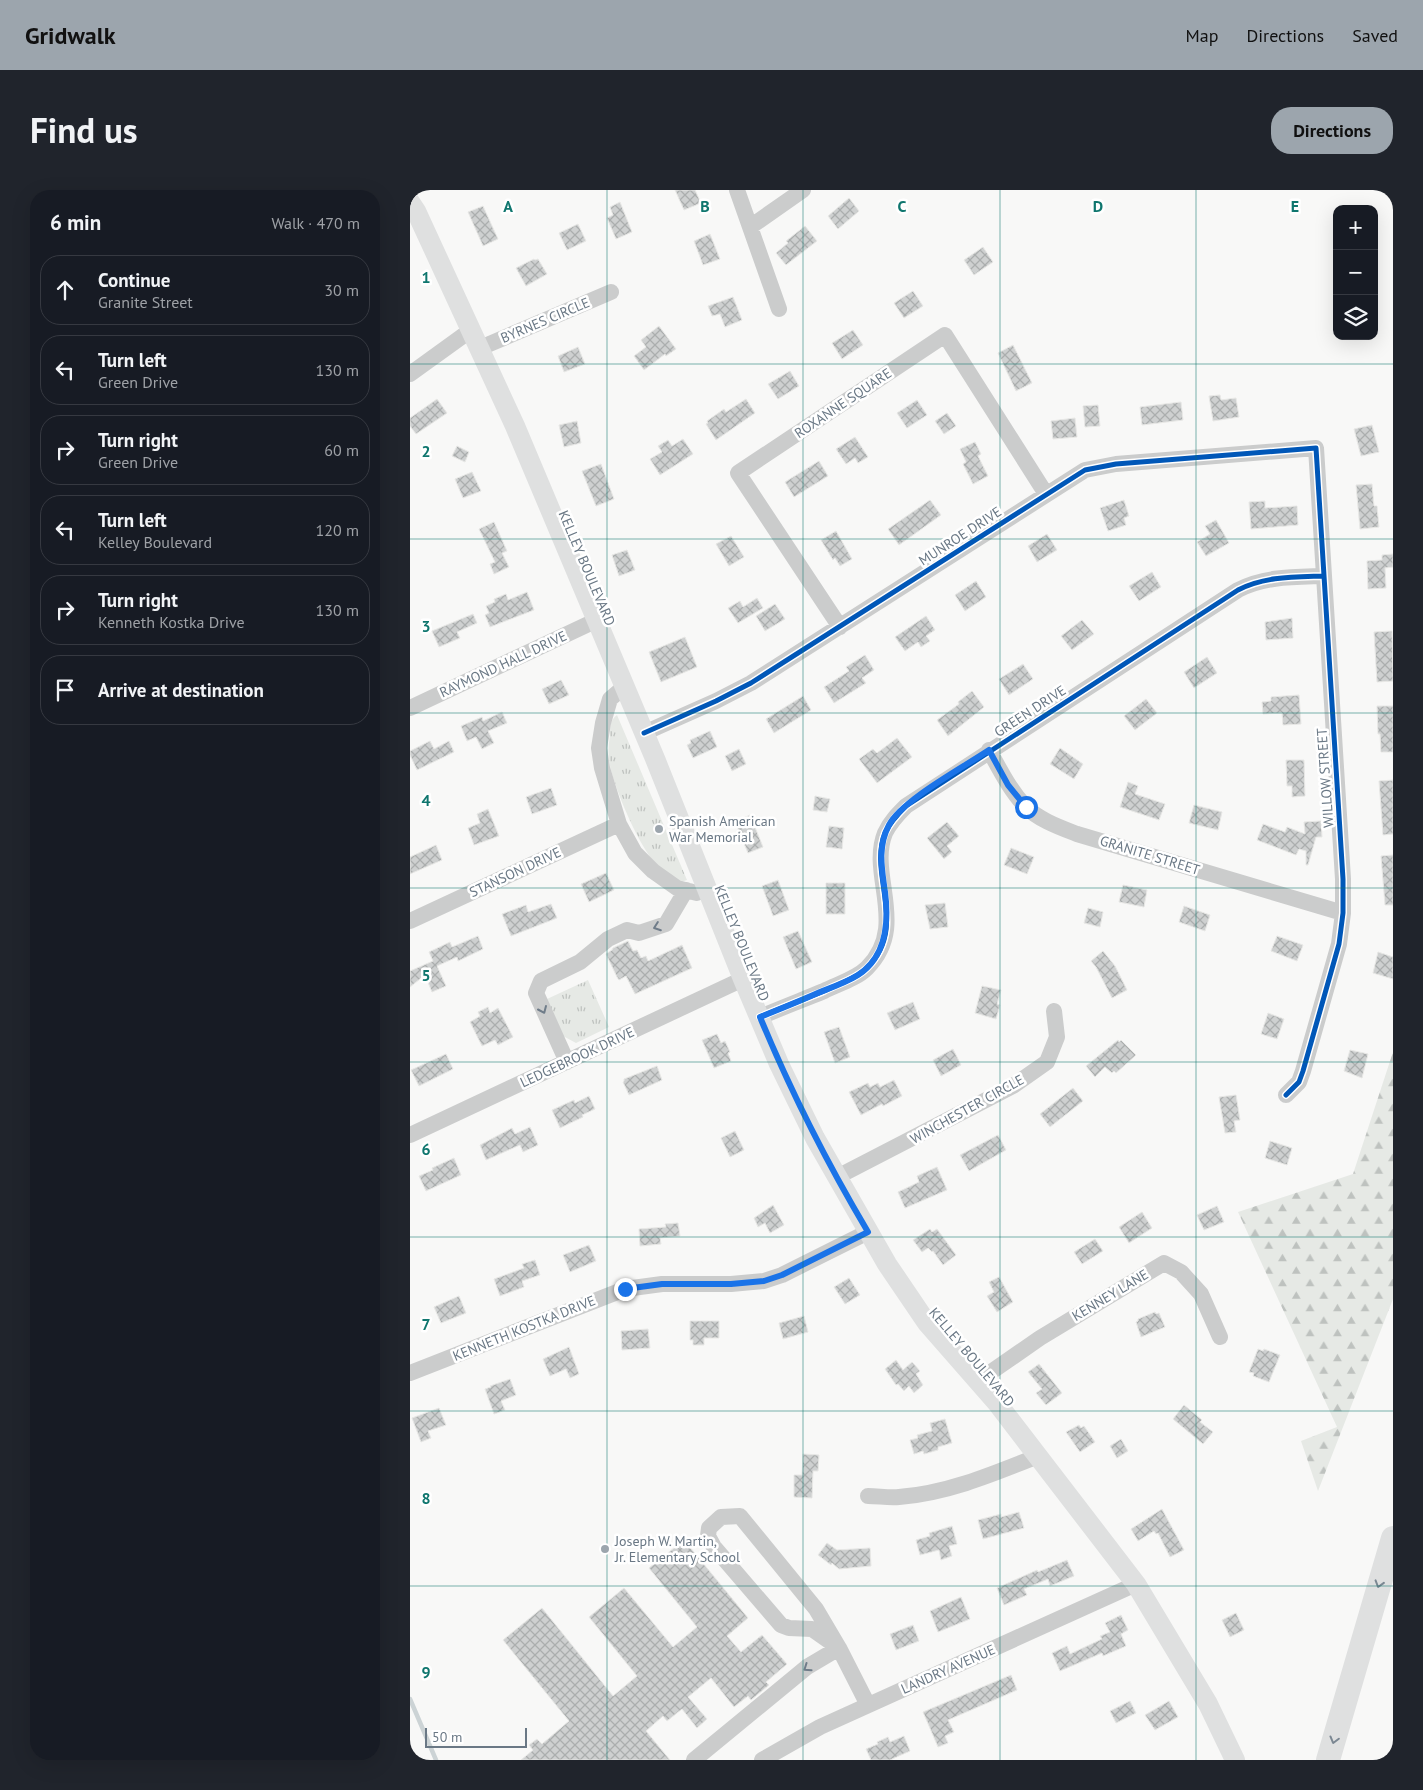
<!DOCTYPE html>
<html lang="en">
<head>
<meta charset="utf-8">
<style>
  body { margin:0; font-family:"PT Sans",sans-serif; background:#20242c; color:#f1f3f6 }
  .controls { position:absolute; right:15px; top:15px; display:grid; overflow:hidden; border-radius:10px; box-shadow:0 5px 20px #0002 }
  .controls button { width:45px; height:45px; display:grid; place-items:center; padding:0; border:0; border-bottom:1px solid #363941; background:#171b24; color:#f1f3f6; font:25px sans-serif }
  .scale { position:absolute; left:15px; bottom:12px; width:102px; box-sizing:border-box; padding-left:5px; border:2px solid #6a7885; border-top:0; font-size:14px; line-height:18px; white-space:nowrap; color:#6a7885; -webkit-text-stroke:4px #fff; paint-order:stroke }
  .stop { position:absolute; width:15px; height:15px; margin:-11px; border:4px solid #1a73e8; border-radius:50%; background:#fff }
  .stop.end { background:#1a73e8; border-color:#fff; box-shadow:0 1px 5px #0008 }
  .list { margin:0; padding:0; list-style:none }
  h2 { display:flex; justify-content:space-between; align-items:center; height:65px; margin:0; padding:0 20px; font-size:21px }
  h2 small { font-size:16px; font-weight:400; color:#9ea1a6 }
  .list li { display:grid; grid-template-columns:32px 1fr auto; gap:15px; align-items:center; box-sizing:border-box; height:70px; margin:0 10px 10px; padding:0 10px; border:1px solid #363941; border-radius:20px }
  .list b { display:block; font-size:19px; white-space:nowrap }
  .list p { margin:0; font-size:16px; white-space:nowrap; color:#9ea1a6 }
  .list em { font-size:16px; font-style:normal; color:#9ea1a6 }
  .icon { flex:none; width:28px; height:28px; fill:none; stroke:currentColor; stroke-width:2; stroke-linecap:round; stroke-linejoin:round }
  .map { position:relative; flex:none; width:983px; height:1570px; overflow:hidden; border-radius:20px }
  header { display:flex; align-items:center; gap:30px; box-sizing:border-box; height:70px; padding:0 25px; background:#9ca5ad; color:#111 }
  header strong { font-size:24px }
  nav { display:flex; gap:28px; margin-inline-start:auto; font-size:18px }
  .intro { display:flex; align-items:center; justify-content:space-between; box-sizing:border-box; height:120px; padding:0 30px }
  h1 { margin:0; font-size:35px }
  .button { padding:12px 22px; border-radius:20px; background:#9ca5ad; color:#111; font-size:18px; font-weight:700 }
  main { display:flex; gap:30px; padding:0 30px }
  aside { flex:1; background:#171b24; border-radius:20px; box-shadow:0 5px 20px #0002 }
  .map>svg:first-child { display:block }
  .grass { fill:url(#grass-tufts) }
  .forest { fill:url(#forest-firs) }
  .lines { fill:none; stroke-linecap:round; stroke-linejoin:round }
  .stream { stroke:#ccd3d5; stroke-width:4.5 }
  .building { fill:url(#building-cross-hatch); stroke:#e8e8e6 }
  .minor { stroke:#cbcccc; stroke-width:16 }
  .major { stroke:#dfe0e0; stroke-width:20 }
  .highway { stroke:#dfe0e0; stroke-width:24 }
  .cycleway-casing { stroke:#fff; stroke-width:8 }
  .cycleway { stroke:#0057b8; stroke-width:5 }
  .oneway { stroke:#6f7c89 }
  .oneway2 { stroke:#7c8893 }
  .route { stroke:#1a73e8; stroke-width:6 }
  .grid { fill:none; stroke:#0f766e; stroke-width:1; stroke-opacity:0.55 }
  .poi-dot { fill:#9ca5ad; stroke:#fff; stroke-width:2 }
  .labels { text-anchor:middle; stroke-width:5; stroke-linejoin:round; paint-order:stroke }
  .street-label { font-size:14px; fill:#6a7885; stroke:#fff }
  .poi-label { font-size:14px; fill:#6a7885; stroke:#fff; text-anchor:start }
  .grid-label { font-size:16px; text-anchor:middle; font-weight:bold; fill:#0f766e; stroke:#fff; stroke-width:5; stroke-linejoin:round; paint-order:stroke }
</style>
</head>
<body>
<header>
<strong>Gridwalk</strong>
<nav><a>Map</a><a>Directions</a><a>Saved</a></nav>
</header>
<div class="intro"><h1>Find us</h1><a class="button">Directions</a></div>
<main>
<aside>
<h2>6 min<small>Walk · 470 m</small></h2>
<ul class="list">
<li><svg class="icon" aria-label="ahead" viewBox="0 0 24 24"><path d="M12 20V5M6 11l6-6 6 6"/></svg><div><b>Continue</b><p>Granite Street</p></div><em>30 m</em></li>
<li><svg class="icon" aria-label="left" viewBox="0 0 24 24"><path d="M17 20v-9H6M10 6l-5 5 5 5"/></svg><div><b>Turn left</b><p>Green Drive</p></div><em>130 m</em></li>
<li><svg class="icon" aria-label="right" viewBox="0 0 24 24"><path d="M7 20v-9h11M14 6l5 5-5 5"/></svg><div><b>Turn right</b><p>Green Drive</p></div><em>60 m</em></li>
<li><svg class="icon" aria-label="left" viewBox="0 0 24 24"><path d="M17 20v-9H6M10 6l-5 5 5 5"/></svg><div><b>Turn left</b><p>Kelley Boulevard</p></div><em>120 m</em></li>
<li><svg class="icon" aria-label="right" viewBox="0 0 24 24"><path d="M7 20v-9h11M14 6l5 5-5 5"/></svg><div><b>Turn right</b><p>Kenneth Kostka Drive</p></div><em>130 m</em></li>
<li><svg class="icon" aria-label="arrive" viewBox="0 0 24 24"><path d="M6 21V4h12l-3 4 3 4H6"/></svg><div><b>Arrive at destination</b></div></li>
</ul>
</aside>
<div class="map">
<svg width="983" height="1570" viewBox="0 0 983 1570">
  <defs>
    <pattern id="grass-tufts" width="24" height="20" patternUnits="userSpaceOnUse" patternTransform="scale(1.25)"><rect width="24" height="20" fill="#e6e9e5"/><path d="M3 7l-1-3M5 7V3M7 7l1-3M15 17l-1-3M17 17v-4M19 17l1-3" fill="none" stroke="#bec2bf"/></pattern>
    <pattern id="forest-firs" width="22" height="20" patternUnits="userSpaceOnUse" patternTransform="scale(1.25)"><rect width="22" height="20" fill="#e6e9e5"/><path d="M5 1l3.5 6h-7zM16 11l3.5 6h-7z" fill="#bec2bf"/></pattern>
    <pattern id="building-cross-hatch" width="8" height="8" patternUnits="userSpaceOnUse" patternTransform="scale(1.25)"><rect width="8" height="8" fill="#ced0d0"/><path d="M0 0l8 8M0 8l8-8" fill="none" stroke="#abaeae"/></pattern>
  </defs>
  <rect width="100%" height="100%" fill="#f8f8f7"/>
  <path class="grass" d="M207,525L277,690C245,704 205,600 200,576C198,566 198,556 200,546C200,537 200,530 207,525Z
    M178,790L199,837L166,853L153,846L137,809Z"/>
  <path class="forest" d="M983,862V1109L908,1301L891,1251L927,1237L828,1022L943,984Z"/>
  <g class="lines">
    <path class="stream" d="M0,1509L26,1570"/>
  </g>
  <path class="building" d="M265,0H285L291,13L274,20Z
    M439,8L449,21L428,39L418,26Z
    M210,12L222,42L206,49L197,28L203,25L200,17Z
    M73,16L88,49L73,56L58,22Z
    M168,34L176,51L157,60L149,43Z
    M395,36L407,51L376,75L366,63L378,53L376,51Z
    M300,44L310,69L293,75L284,51Z
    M573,57L583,72L564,85L554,70Z
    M124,69L125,70L128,69L137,84L116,96L106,78Z
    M503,101L513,116L494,128L484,113Z
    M323,107L332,130L315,137L310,124L302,126L298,116Z
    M249,136L266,159L256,166L255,164L234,180L224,166L236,157L231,150Z
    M443,140L453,155L432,169L422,153Z
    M603,155L622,193L606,201L588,163Z
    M168,157L175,174L154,182L148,166Z
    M380,181L389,196L368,209L358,194Z
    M810,205L811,210L826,208L829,227L803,231L799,206Z
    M27,209L37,223L6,244L0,236V228Z
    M336,209L345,223L306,250L296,234L298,233L297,231L314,219L316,222Z
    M507,210L517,225L497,238L487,223Z
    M771,212L773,230L732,235L730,217Z
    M688,215L690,236L675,237L673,216Z
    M537,223L546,236L534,244L525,231Z
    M665,228L667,247L643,249L641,231Z
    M167,231L171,253L154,257L149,235Z
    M962,235L969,262L951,266L944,239Z
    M445,247L458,267L448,273L445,268L436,274L426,259Z
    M273,249L283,264L250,285L240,269L252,262L248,256L258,250L262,256Z
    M565,252L571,264L568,266L578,286L563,294L553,274L556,272L550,259Z
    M47,256L59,262L55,272L42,266Z
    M409,271L418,286L384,307L375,292Z
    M191,274L204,309L186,316L172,281Z
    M62,282L71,301L53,308L45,289Z
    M962,294L964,316H967L969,337L950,339L946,295Z
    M520,310L531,325L489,355L478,339Z
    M714,310L719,326L714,328L716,335L698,341L690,318Z
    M855,311V318L887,316L888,335L841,339L839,312Z
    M806,330L819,353L796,366L787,352L800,344L795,336Z
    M84,332L97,361L92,363L99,377L84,384L80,374L85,372L69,339Z
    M426,341L442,369L430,376L425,368L423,370L411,350Z
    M637,344L647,360L627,372L618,356Z
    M321,346L334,367L319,376L306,354Z
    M217,360L225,380L209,386L202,365Z
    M983,364V377L975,378L976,398L958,399L957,371L972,370V365Z
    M742,382L751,397L729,411L719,396Z
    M566,391L576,407L555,421L545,405Z
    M117,402L124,420L80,437L75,425L79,423L76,416L85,412L84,409L96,404L98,410Z
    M347,408L353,418L328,433L318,418L330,411L333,417Z
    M365,414L375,429L355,441L346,426Z
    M63,424L67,433L47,442L50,448L29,457L22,441Z
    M516,426L525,440L516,446L520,451L511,457L508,452L495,461L485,447Z
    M882,428L883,448L856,450L855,432Z
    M672,430L684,444L662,460L651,446Z
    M982,441L983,491L967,492L964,442Z
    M275,447L287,477L251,492L239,462Z
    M455,465L464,480L452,488L456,493L424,513L414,497L439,481L436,477Z
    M797,467L807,483L784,498L774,482Z
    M613,474L623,489L599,505L589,489Z
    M151,490L159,505L139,514L132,499Z
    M562,501L574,517L538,546L527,530L549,514L548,512Z
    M889,505L891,534L873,535L872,523L853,524L852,512L861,511V507Z
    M393,506L401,520L364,543L356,529Z
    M736,509L747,523L725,540L714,526Z
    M967,516H983V562H971L970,544H968Z
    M92,522L97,533L78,541L84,553L72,559L66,547L57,551L51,536L72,527L73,531Z
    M300,541L307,557L283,568L277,555L281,553L280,550Z
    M487,548L502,567L467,593L449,569L463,559L467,563Z
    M20,551L24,559L39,551L44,562L7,580L0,565V561Z
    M650,558L673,574L664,589L640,574Z
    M329,559L336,574L322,581L315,566Z
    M876,570H894L895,606L882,607V596H877Z
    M983,590V644L973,645L969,591Z
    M718,592L728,596L725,604L755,614L749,630L710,617Z
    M141,598L147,615L122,624L116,607Z
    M405,606L420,609L417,622L403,620Z
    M784,615L812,622L808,640L779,633Z
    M78,619L89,646L64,655L58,638L70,633L67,624Z
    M340,625L353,657L338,663L325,632Z
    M911,631L912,647H906L898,675H896V661L889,659L886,665L847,650L853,634L875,642L877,637L895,644L894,632Z
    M537,632L549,646L537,656L542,662L534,669L517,648Z
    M419,636L434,638L432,659L416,657Z
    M26,655L32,670L0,684V667Z
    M601,658L624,667L617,684L594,675Z
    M983,665V715H975L971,666Z
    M196,683L204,700L179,712L171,694Z
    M368,690L379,720L363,726L352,696Z
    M416,693H435V724H416Z
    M713,695L737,700L734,717L709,712Z
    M535,713L538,737L520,739L515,715Z
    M141,714L147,728L101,746L92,724L116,715L118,722Z
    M774,716L800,725L795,741L769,732Z
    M678,718L693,722L690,737L674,733Z
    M388,741L402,772L386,779L373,747Z
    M68,746L73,759L48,771L47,767L27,776L36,796L22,802L15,785L0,797V781L23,771L19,762L40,752L42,757Z
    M867,746L893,755L887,771L861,761Z
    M218,751L223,761L227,760L231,768L236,766L238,771L272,755L282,778L225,804L216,786L209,790L207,787L196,764L202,760L203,758Z
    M693,761L705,776L717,800L702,808L686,777L681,771Z
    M968,762L983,767V789L963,783Z
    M572,796L591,800L587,814L590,815L586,829L565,823Z
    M503,812L510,829L485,840L477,823Z
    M78,817L80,823L88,818L103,847L88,855L85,850L72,856L60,832L70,826L68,822Z
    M858,823L874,829L867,849L851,844Z
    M429,837L440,867L425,873L414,842Z
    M307,844L311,853L315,851L320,862L318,863L321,871L304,878L292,850Z
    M708,850L709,852L711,850L726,865L706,883L704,881L702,883L695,877L685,887L676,876Z
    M543,859L551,875L531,886L523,870Z
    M940,860L958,864L952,888L934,881Z
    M36,864L43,879L9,896L1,880Z
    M247,876L252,890L219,905L213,892L214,891V889Z
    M484,890L492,906L473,916L472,914L451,925L439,902L458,893L460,897L468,893L470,897Z
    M663,898L673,911L640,937L630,924Z
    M826,905L830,930L824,931L826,942L815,943L809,907Z
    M179,906L185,919L172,925L173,927L150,938L142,920L164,910L165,913Z
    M120,937L128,955L113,962L110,955L76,970L70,955L102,938L105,944Z
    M325,941L334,960L320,967L311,948Z
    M588,945L596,960L559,981L550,965Z
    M860,951L882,958L877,975L855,968Z
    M44,968L51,985L16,1001L9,986L23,980L22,978Z
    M527,977L537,1000L495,1018L488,1002L509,992L507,986Z
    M363,1015L374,1035L360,1043L355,1033L348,1037L344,1028Z
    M807,1016L814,1032L794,1040L787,1025Z
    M732,1022L742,1038L719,1053L709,1037Z
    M268,1033L270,1046L250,1048L251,1054L230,1056L229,1039L256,1037L255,1034Z
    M520,1039L522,1042L527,1039L546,1065L533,1075L523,1061L522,1062L518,1058L512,1062L503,1050Z
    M685,1049L693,1061L672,1074L664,1062Z
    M179,1055L186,1071L160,1082L153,1065Z
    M125,1070L130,1085L112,1091L114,1097L90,1106L84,1089L114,1078L112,1074Z
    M589,1087L603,1112L587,1122L577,1106L584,1102L579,1092Z
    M439,1088L450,1105L435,1114L424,1097Z
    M49,1106L56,1123L31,1133L24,1117Z
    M745,1122L746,1124L749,1123L755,1137L731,1147L726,1132L728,1131V1129Z
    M394,1126L398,1142L373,1149L369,1133Z
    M280,1131H309V1148H294V1155H283V1150H280Z
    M238,1139L240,1158L212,1160L211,1141Z
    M159,1157L169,1184L160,1188L156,1179L140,1186L133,1169Z
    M848,1159L853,1161L854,1159L870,1165L859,1192L843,1186L844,1183L839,1182Z
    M486,1170L493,1180L502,1172L510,1181L506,1184L513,1195L504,1203L499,1196L494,1201L488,1194L486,1195L475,1179Z
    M629,1174L652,1203L636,1215L626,1203L632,1199L618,1182Z
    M100,1189L106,1205L91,1211L95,1220L84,1224L75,1199L81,1197L80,1196Z
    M774,1215L792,1230L790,1232L803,1242L793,1254L763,1229Z
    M29,1218L36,1235L18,1241L21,1248L11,1252L2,1228Z
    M535,1229L542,1253L528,1257V1260L514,1264L513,1261L504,1264L500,1250L508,1248L507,1245L522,1241L520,1233Z
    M669,1235L671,1238L674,1236L685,1252L670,1262L656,1242Z
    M711,1249L718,1261L707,1268L700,1256Z
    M393,1264L409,1265L408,1281H403L402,1308L384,1307V1285H392Z
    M752,1319L774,1360L760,1367L748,1343L746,1344L744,1341L728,1351L721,1339Z
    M609,1322L614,1338L573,1349L568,1330L591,1324V1327Z
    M542,1336L547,1354L539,1356L542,1366L531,1370L529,1360L510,1365L506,1350L520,1346L519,1343Z
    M274,1350L338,1428L317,1446L331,1462L352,1445L377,1474L356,1492L359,1495L341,1510L338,1506L324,1517L301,1488L278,1507L297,1529L287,1538L272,1519L257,1531L253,1526L236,1541L260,1570H111L123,1560L119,1555L127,1549L132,1554L159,1531L93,1450L132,1418L203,1506L227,1486L179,1427L214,1398L263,1457L287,1437L239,1378Z
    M417,1353L427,1360L460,1358L461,1376L429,1379L422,1373L421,1375L408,1365Z
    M657,1370L664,1386L640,1396L638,1389L614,1399L617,1405L594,1415L587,1398L627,1380L628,1382Z
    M551,1407L560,1429L528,1442L520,1421Z
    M826,1423L834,1440L820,1447L812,1430Z
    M711,1425L718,1440L711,1444L716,1456L693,1466L692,1463L650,1481L642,1463L657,1456L660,1464L692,1449L690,1446L700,1442L695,1433Z
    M503,1435L509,1451L486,1460L480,1444Z
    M601,1485L607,1500L538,1530L544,1542L535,1546L538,1553L528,1557L513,1522Z
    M720,1511L726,1523L706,1533L700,1521Z
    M759,1511L768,1527L745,1540L735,1525Z
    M494,1546L500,1561L480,1570H461L456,1559L468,1554L467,1552L478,1547L480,1552Z"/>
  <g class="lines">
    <path class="minor" d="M327,0L369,119
      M340,37L393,0
      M70,158L201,102
      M0,184L61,140
      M430,437L328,283L535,145L636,304
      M214,497L200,509L193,533L189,558L192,578L209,634L225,663L243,681L267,698L287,703
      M0,518L187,430
      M234,543L306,511L341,493L675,280L706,274L906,258L933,689V723L929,754L893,881L889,892L876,905
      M579,560C590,580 600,600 615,616C629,630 649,637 667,644L933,723
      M0,731L209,634
      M350,827C371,818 392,810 414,801C428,794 446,789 457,778C499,736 458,685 475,643C480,632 488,624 496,616L828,400C855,386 885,387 914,386
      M157,872L126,803L131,791L170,772L198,749L217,740L229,743L256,734L276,700
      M0,945L333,789
      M427,987L603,896L637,872L647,847L644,821
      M0,1183L215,1099L252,1094H321L354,1091L372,1085L458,1042
      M568,1191L630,1148L754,1073L771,1082L791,1104L810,1147
      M458,1306C468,1306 479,1308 489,1307C538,1303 583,1284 628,1266
      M330,1326L406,1419L429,1458L402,1439L379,1438L371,1435L304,1357L298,1346L299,1338L311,1327Z
      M284,1570L397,1477L429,1458L458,1515
      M352,1570L410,1537L726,1394"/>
    <path class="major" d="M0,12L6,21L105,236L246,571L333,789L369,874L405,948L477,1074L517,1133L587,1213L726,1394L798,1514L825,1570"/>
    <path class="highway" d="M918,1570L983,1348"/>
    <defs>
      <path id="cycleway" d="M234,543L306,511L341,493L675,280L706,274L906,258L933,689V723L929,754L893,881L889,892L876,905
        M350,827C371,818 392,810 414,801C428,794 446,789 457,778C499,736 458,685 475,643C480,632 488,624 496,616L828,400C855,386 885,387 914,386"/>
    </defs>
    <use href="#cycleway" class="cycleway-casing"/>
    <use href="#cycleway" class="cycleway"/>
  </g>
  <defs><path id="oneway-chevron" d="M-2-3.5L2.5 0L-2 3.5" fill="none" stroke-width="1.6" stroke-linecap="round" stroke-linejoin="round" transform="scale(1.25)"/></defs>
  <g class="oneway">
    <use href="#oneway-chevron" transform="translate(247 737) rotate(160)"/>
    <use href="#oneway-chevron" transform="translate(133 820) rotate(66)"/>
    <use href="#oneway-chevron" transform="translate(397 1478) rotate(145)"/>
  </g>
  <g class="oneway2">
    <use href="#oneway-chevron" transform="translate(969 1394) rotate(107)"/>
    <use href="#oneway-chevron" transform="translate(924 1550) rotate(105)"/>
  </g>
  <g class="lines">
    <path class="route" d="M215,1099L252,1094H321L354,1091L372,1085L458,1042C417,973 381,902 350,827C370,819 390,811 410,802C423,797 437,792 448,785C476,767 479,732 475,702C472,680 467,657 479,635C492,610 554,577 579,560L598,595L616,617"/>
  </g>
  <path class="grid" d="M197,0V1570M393,0V1570M590,0V1570M786,0V1570M0,174H983M0,349H983M0,523H983M0,698H983M0,872H983M0,1047H983M0,1221H983M0,1396H983"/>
  <g class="poi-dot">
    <circle cx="249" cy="639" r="5"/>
    <circle cx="195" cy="1359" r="5"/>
  </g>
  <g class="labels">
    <g class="street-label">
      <text transform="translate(135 130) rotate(-23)" y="5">BYRNES CIRCLE</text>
      <text transform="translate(433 213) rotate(-34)" y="5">ROXANNE SQUARE</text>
      <text transform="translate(550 346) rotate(-33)" y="5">MUNROE DRIVE</text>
      <text transform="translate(177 378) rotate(67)" y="5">KELLEY BOULEVARD</text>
      <text transform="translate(93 474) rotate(-25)" y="5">RAYMOND HALL DRIVE</text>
      <text transform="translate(620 521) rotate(-33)" y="5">GREEN DRIVE</text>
      <text transform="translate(915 588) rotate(-94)" y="5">WILLOW STREET</text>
      <text transform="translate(740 665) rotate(17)" y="5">GRANITE STREET</text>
      <text transform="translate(105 682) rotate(-25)" y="5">STANSON DRIVE</text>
      <text transform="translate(332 753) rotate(68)" y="5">KELLEY BOULEVARD</text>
      <text transform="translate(167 867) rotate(-25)" y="5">LEDGEBROOK DRIVE</text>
      <text transform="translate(557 919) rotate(-29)" y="5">WINCHESTER CIRCLE</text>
      <text transform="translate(700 1105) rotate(-31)" y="5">KENNEY LANE</text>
      <text transform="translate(114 1138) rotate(-22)" y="5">KENNETH KOSTKA DRIVE</text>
      <text transform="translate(562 1167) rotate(50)" y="5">KELLEY BOULEVARD</text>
      <text transform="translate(538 1479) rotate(-24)" y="5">LANDRY AVENUE</text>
    </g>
    <g class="poi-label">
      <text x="259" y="636">Spanish American<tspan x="259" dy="16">War Memorial</tspan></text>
      <text x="205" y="1356">Joseph W. Martin,<tspan x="205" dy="16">Jr. Elementary School</tspan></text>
    </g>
  </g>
  <g class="grid-label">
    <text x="98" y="22">A</text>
    <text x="295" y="22">B</text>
    <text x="492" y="22">C</text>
    <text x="688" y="22">D</text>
    <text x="885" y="22">E</text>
    <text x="16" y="93">1</text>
    <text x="16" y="267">2</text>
    <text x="16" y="442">3</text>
    <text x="16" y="616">4</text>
    <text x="16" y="791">5</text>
    <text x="16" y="965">6</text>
    <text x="16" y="1140">7</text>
    <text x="16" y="1314">8</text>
    <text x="16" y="1488">9</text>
  </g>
</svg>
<div class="controls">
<button>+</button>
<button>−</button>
<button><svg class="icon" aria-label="layers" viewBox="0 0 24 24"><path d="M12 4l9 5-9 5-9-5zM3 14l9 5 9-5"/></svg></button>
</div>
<div class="scale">50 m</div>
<div class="stop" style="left:616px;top:617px"></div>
<div class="stop end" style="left:215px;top:1099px"></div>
</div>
</main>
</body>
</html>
